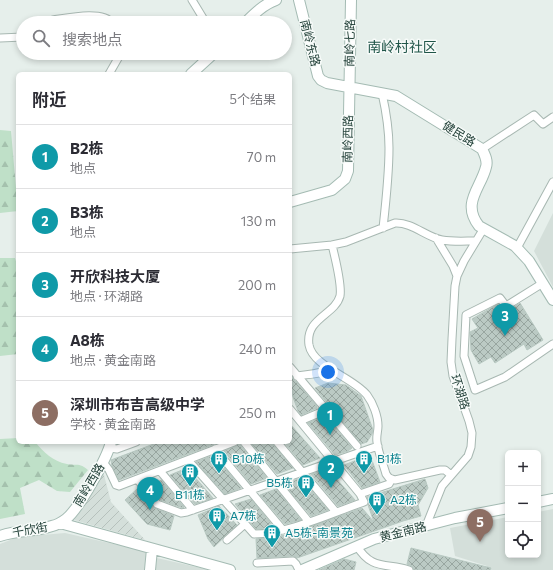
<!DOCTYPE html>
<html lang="zh">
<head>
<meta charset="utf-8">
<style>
  body { margin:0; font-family:Commissioner,"Noto Sans SC",sans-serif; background:#f7f7f7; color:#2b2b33 }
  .controls { position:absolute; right:12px; bottom:12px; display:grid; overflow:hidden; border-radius:6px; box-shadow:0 2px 6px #0003 }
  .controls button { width:36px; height:36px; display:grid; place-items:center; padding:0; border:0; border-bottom:1px solid #e1e1e2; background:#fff; color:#2b2b33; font:20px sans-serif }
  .you { position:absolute; left:328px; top:372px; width:14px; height:14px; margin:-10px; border:3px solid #fff; border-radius:50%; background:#1a73e8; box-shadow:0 0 0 6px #1a73e833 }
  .badge { display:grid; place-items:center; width:26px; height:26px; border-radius:50%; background:#855347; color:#fff; font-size:13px; font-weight:700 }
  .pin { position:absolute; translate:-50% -33px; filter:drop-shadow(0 1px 2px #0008) }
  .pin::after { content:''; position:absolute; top:21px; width:14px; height:12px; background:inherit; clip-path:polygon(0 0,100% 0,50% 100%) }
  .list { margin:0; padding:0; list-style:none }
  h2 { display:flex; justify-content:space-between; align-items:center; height:52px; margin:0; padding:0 16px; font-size:17px }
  h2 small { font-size:13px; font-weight:400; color:#7c7c81 }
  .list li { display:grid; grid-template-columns:26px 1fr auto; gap:12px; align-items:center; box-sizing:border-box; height:64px; padding:0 16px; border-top:1px solid #e1e1e2 }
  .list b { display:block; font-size:15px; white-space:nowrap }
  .list p { margin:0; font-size:13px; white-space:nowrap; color:#7c7c81 }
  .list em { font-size:13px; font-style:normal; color:#7c7c81 }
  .icon { flex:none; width:22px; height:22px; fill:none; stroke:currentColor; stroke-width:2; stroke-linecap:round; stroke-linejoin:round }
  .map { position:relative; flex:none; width:553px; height:570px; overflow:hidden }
  .search { position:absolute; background:#fff; box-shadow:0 2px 6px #0003; left:16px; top:16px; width:276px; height:44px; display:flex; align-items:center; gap:10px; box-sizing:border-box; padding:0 14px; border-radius:22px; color:#7c7c81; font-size:15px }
  .panel { position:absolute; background:#fff; box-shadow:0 2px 6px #0003; left:16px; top:72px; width:276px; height:372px; border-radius:6px }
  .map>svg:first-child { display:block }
  .built { fill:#d4dfda }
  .industrial { fill:url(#industrial-furrows) }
  .forest { fill:url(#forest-firs) }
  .building { fill:url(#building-cross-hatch); stroke:#b8c9c2 }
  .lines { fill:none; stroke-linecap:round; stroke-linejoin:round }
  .street-casing { stroke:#a8b8b2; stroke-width:9 }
  .secondary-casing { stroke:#a4bbb3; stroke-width:12 }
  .street { stroke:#fff; stroke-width:7 }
  .secondary { stroke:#fff; stroke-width:10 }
  .labels { text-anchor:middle; stroke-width:3; stroke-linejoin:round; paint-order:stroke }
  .street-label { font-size:12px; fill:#24423a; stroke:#f7fbf9 }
  .culture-label { font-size:12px; fill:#0d838f; stroke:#f7fbf9; text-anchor:start }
  .quarter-label { font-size:14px; fill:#1f5548; stroke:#f7fbf9 }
</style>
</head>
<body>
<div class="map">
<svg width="553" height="570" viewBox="0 0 553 570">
  <defs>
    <pattern id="industrial-furrows" width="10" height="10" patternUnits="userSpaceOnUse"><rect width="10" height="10" fill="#d4dfda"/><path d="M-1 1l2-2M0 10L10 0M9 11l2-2" fill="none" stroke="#b6c1bc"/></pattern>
    <pattern id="forest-firs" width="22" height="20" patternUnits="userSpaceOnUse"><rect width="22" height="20" fill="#bfe0c8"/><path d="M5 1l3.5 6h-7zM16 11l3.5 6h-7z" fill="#a4c1ad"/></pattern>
    <pattern id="building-cross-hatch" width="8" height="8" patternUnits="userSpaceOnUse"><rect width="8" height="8" fill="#bbcac4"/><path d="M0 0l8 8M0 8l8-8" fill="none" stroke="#98a6a0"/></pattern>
  </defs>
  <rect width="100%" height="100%" fill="#e6efeb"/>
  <path class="built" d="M553,213V287L534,251Z
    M553,509V570H488L487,566L455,556L450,528L508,517V555H538V512Z
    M65,533L149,552L148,556L210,570H0V544L18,537Z"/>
  <path class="industrial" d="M103,471L111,502L145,540L74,520L85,505Z"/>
  <path class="forest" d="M0,130L11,131L18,211L0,213Z
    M0,258H15L18,268V354L0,356Z
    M18,438V442H35C45,453 52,461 67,464C77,466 79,462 88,470L70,492L57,491L39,480L20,488L25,514L0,519V439Z"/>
  <path class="building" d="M520,303L543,340L527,350L524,344L495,363L491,357L479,364L471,350L470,332L478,328L472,319L498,304L505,313Z
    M290,375L316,405L317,408L301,415L298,411L292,394L290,395Z
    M328,383L346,385L361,396L373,430L372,434L367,442L361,444L315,388Z
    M325,416L352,448L348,451L335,455L308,423Z
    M290,424L320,458L303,465L284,442H290Z
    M159,442H220L119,480L112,466L111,460Z
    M239,442L240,445L267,478L251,484L224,451L236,446Z
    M250,442H272L273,445L293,468L277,474Z
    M214,455L241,488L225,494L196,462Z
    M370,455L380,482L362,488L344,465Z
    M187,468L213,498L195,504L170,475Z
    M328,469L355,500L338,506L311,474Z
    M301,478L328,510L311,516L284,484Z
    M425,479L428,488L418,505L421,516L403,521L297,558L293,556L257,558L256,539L287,535L362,508L374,522L368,505L369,502L367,497Z
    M161,480L184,507L183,508L160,500L150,487Z
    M138,488L153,507L174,516L170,530L147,524L125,500Z
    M276,489L301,520L285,524L260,495Z
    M251,499L273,526L266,528L256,529L235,504Z
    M219,506L237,525L214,547L208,539L198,515Z
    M411,548L491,568L490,570H414L412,566L407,564Z
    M344,559L356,562L354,570H319Z"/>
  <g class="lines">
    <defs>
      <path id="street" d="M192,0L206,23
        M53,23V20C67,18 103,10 112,23
        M0,38L23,37
        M109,74L121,53
        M382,93C386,111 389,129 389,148C389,175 386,201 383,228
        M482,149L534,115L543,124L553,117
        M436,238L453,266L457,276
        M332,245C335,257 342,285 340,296C335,315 305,318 309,345C313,367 353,377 367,395C373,403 378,416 378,426C378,432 376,436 377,442C378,452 383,463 386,474L389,478L395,480L440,470H445L451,475
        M517,248L553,182
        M290,249L332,245L346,242L395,223C412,222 426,237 442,240C453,242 465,241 476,241
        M543,283L506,306L500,298L466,315L464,356L475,390L505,377L553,344
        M290,367L357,446
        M297,376C308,374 321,375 329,368
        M300,421L326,410
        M244,442L309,522
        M277,442L336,512
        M110,448L117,449L136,442
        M215,449L283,530
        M188,460L254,534C287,534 332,513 364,502L360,494L290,409
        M103,462L109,470L116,485L119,486L234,442
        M160,471L193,510
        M138,480L157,504L181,513L187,512L378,446
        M360,494L389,484L392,479
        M426,526L442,486L468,456L471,447L472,433L469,421L453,376L451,362L452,339L455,286L457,276L464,261L484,228
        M227,540L245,524
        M357,546C371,570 386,563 409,570
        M257,563L293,561L296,564L299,570"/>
      <path id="secondary" d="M299,0L318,76L321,80L327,83L396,96L482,149C485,155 488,161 486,167C481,188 461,203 479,226L515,246L529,261L553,300
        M245,23C254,14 264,4 276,0
        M191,74L214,53
        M290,202L332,190L345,179L348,171L351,0
        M538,502L553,499
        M60,523L230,570
        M0,536C16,530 35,532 52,526C57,525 62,522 66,519C79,509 107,458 111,442
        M150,570L152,549
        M302,570L374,539L455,518L508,508"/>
    </defs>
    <use href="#street" class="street-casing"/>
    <use href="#secondary" class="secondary-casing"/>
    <use href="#street" class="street"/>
    <use href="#secondary" class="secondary"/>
  </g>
  <defs>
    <symbol id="building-pin" viewBox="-11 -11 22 30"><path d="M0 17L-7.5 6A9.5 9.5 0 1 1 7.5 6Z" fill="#0f9aa8" stroke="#f7fbf9"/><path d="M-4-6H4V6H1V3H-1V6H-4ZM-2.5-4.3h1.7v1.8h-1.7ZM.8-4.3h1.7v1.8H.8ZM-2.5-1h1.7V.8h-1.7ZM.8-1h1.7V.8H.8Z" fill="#fff"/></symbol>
  </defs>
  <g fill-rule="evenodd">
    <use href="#building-pin" x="209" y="449" width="20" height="27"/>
    <use href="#building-pin" x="354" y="449" width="20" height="27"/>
    <use href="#building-pin" x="180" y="462" width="20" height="27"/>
    <use href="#building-pin" x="296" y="473" width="20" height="27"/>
    <use href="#building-pin" x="367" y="490" width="20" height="27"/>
    <use href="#building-pin" x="207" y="506" width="20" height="27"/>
    <use href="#building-pin" x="262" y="523" width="20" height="27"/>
  </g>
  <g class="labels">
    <g class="street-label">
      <text transform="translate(310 43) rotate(76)" y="4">南岭东路</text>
      <text transform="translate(350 43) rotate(-89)" y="4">南岭七路</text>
      <text transform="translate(459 134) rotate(32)" y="4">健民路</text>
      <text transform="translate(348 139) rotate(-89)" y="4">南岭西路</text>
      <text transform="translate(460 392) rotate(72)" y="4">环湖路</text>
      <text transform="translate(89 485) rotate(-59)" y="4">南岭西路</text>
      <text transform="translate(30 530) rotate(-10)" y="4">千欣街</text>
      <text transform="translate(403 532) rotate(-14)" y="4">黄金南路</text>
    </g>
    <g class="culture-label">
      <text x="232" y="463">B10栋</text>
      <text x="377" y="463">B1栋</text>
      <text x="293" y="487" text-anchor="end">B5栋</text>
      <text x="190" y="499" text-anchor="middle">B11栋</text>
      <text x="390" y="504">A2栋</text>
      <text x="230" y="520">A7栋</text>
      <text x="285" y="537">A5栋-南景苑</text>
    </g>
    <g class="quarter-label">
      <text x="402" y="52">南岭村社区</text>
    </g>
  </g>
</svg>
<div class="controls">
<button>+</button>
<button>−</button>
<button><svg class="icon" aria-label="locate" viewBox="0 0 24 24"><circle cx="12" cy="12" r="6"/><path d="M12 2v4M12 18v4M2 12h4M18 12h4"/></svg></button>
</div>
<div class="you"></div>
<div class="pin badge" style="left:330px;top:435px;background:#0f9aa8">1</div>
<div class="pin badge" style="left:331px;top:488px;background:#0f9aa8">2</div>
<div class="pin badge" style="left:505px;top:336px;background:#0f9aa8">3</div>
<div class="pin badge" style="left:150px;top:510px;background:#0f9aa8">4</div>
<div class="pin badge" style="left:480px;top:542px;background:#8d6e63">5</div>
<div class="search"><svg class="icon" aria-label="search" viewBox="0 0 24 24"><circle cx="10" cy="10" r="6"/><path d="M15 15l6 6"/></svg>搜索地点</div>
<section class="panel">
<h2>附近<small>5个结果</small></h2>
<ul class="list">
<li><span class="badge" style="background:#0f9aa8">1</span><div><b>B2栋</b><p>地点</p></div><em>70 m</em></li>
<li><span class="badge" style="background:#0f9aa8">2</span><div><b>B3栋</b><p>地点</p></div><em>130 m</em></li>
<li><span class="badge" style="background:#0f9aa8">3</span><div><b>开欣科技大厦</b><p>地点 · 环湖路</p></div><em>200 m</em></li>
<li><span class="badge" style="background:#0f9aa8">4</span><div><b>A8栋</b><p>地点 · 黄金南路</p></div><em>240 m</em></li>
<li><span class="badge" style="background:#8d6e63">5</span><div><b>深圳市布吉高级中学</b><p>学校 · 黄金南路</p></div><em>250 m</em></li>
</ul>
</section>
</div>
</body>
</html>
